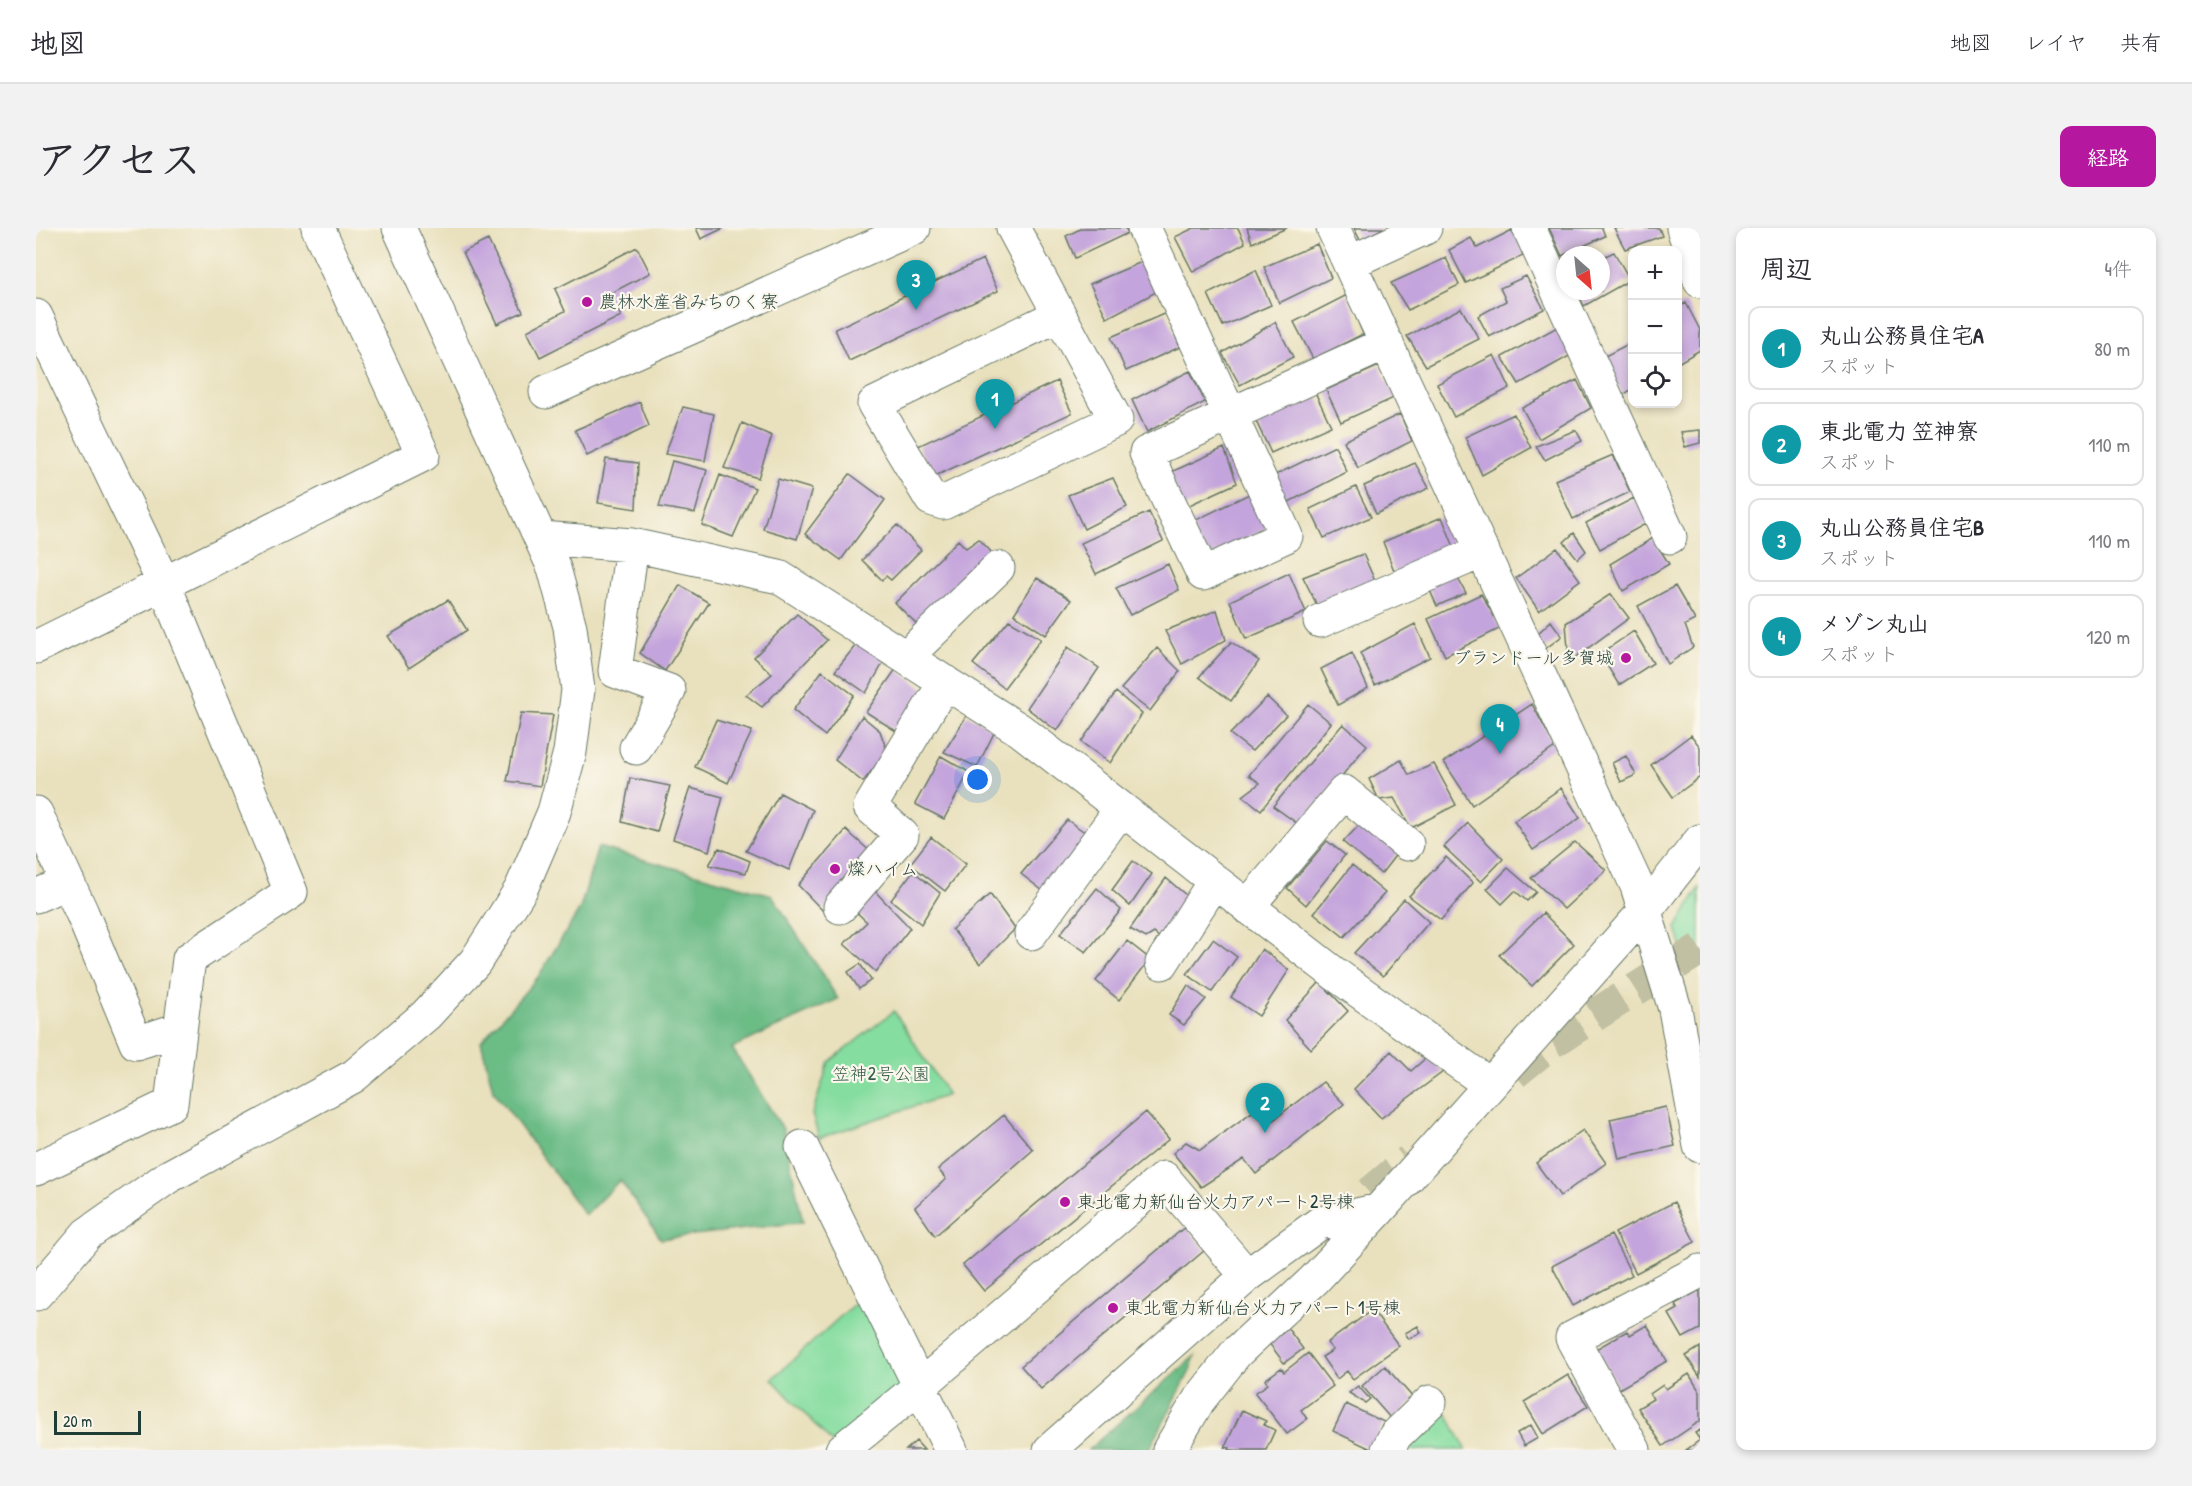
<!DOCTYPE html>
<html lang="ja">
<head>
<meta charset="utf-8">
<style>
  body { margin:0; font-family:"Patrick Hand","Klee One",sans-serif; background:#f2f2f3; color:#2b2b33 }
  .controls { position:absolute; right:18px; top:18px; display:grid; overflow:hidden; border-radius:12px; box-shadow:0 3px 9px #0003 }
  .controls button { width:54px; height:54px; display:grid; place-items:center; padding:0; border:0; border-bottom:2px solid #e1e1e2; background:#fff; color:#2b2b33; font:30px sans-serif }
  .compass { position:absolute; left:1520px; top:18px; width:54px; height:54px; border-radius:50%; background:#fff; box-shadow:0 3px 9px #0003; rotate:153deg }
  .scale { position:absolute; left:18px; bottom:15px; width:87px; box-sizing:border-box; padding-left:6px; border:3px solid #1f3d34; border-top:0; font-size:16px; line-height:21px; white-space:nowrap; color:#1f3d34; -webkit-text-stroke:4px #fbf7ec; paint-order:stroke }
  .you { position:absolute; left:942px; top:552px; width:21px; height:21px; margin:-15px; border:4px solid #fff; border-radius:50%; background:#1a73e8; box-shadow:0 0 0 9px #1a73e833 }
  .badge { display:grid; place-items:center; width:39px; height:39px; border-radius:50%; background:#b5179e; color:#fff; font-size:20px; font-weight:700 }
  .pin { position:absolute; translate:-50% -50px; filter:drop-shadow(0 2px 3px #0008) }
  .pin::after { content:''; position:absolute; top:32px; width:21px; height:18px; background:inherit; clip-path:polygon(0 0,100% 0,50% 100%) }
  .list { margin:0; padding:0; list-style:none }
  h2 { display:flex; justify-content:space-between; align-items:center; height:78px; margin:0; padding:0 24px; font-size:26px }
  h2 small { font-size:20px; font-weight:400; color:#7c7c81 }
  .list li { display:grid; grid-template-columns:39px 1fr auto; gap:18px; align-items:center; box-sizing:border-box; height:84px; margin:0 12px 12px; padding:0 12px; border:2px solid #e1e1e2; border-radius:12px }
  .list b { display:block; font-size:22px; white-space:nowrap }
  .list p { margin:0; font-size:20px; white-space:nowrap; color:#7c7c81 }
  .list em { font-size:20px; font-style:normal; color:#7c7c81 }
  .icon { flex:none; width:33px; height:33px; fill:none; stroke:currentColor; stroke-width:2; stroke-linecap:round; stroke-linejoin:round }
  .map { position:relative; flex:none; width:1664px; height:1222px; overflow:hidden; border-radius:12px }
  header { display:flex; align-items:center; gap:36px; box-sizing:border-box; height:84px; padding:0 30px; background:#fff; border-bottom:2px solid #e1e1e2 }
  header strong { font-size:28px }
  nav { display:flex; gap:33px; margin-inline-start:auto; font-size:21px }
  .intro { display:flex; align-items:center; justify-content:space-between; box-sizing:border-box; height:144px; padding:0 36px }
  h1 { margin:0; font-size:42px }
  .button { padding:15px 27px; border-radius:12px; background:#b5179e; color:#fff; font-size:21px; font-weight:700 }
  main { display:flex; gap:36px; padding:0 36px }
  aside { flex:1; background:#fff; border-radius:12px; box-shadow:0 3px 9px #0003 }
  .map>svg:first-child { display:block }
  .green { fill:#86dda0; stroke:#528d6a; stroke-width:1.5 }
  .forest { fill:#6cbc86; stroke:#467c5d; stroke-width:1.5 }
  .building { fill:#c4a4dc }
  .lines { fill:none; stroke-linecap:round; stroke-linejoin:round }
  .major-tunnel { stroke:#c1c0a2; stroke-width:33; stroke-dasharray:33 16; stroke-linecap:butt }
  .minor-casing { stroke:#667664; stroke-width:35 }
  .minor { stroke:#fff; stroke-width:33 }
  .poi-dot { fill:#b5179e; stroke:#fbf7ec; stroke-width:2 }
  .labels { text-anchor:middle; stroke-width:4.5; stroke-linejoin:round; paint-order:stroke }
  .poi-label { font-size:18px; fill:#1f3d34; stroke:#fbf7ec; text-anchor:start }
  .park-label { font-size:18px; fill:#345d4a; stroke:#fbf7ec }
</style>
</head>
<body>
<header>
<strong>地図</strong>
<nav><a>地図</a><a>レイヤ</a><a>共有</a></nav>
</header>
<div class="intro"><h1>アクセス</h1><a class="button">経路</a></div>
<main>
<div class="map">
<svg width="1664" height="1222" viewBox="0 0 1664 1222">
  <rect width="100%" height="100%" fill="#fbf7ec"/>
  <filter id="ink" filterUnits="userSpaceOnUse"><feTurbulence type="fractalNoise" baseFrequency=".0167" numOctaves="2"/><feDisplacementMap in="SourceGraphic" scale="12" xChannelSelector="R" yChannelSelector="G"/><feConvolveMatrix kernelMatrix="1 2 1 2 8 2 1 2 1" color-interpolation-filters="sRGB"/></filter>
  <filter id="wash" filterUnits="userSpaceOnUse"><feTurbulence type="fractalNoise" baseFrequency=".008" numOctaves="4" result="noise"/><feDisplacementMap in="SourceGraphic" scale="24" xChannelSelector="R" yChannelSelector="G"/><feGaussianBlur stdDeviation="1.35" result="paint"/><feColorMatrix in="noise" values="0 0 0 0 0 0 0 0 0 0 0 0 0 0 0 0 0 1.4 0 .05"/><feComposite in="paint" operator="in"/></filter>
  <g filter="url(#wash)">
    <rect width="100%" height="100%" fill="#e9e1be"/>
    <path class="green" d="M1664,659V736L1650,735L1640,700Z
      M858,783L912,867L783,910L776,886L793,834Z
      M827,1068L871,1157L799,1218L736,1151Z
      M1406,1176L1430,1222H1360Z"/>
    <path class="forest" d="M562,619L736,667L802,771L696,820L747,901L767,994L625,1011L584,952L549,987L457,862L445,814L502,749L544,681Z
      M1159,1128L1154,1143L1113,1222H1052Z"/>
    <g id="blocks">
      <path class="building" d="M660,0H688L665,11Z
        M1046,0H1089L1092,5L1039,30L1030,8Z
        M1158,0H1202L1209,15L1157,44L1139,9Z
        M1211,0H1251L1216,15Z
        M1318,0H1348L1324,12Z
        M1513,0H1566L1569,8L1526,28Z
        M1578,0H1623L1626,8L1589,21Z
        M1476,2L1489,27L1430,55L1413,22L1435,10L1441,20Z
        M452,12L487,84L461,96L427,24Z
        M1281,16L1295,50L1243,75L1228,39Z
        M601,19L614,45L573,66L585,88L504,129L491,103L529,83L519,61Z
        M1578,24L1594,52L1548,78L1541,63H1565V30Z
        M1410,30L1423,57L1372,82L1355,55Z
        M947,31L962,63L813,133L799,101Z
        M1108,33L1122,63L1071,90L1054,56Z
        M1220,42L1235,77L1187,98L1172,66Z
        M1490,48L1508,81L1453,109L1442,88L1470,73L1464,60Z
        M1311,67L1327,106L1277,131L1258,94Z
        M1650,75L1664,102V122L1642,135V79Z
        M1425,80L1443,111L1390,138L1371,108Z
        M1130,85L1144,119L1090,143L1075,109Z
        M1239,94L1257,129L1204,157L1186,125Z
        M1523,98L1537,126L1483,156L1466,129Z
        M1596,114V161L1587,167L1567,129Z
        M1458,127L1474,160L1418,189L1401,156Z
        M1343,138L1360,169L1305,194L1290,162Z
        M1154,143L1169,174L1111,204L1096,172Z
        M1541,152L1555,180L1503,211L1486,180Z
        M1021,153L1036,185L897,249L882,218Z
        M1278,162L1295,198L1235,225L1218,189Z
        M604,174L613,198L551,228L539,202Z
        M647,179L678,186L669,233L629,226Z
        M1364,186L1376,213L1322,240L1308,213Z
        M1478,186L1495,220L1446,247L1429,209Z
        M706,195L736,208L722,250L688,240Z
        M1540,202L1546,213L1509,232L1500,218Z
        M1664,202V215L1649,219L1645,204Z
        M1299,218L1311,244L1251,275L1239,247Z
        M1188,220L1201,255L1147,280L1133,245Z
        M1577,227L1594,264L1537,291L1519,252Z
        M570,231L602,235L600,281L562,275Z
        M636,233L671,242L659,285L623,279Z
        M1379,235L1393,260L1340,286L1328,258Z
        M814,246L849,272L805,332L769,306Z
        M684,247L719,260L697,309L666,297Z
        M1077,250L1091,279L1048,301L1032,267Z
        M742,251L776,261L761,311L727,301Z
        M1320,259L1335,289L1288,310L1274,281Z
        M1217,264L1233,299L1169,331L1154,295Z
        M1598,270L1613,294L1564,321L1550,295Z
        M1113,284L1127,313L1060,346L1045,315Z
        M1406,289L1418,319L1359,345L1347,314Z
        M861,297L885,322L855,352L850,348L846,352L826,332Z
        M1538,305L1550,323L1542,331L1528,314Z
        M1617,310L1633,336L1587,363L1574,336Z
        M943,311L959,328L885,400L859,375L922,312L930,320Z
        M1521,320L1544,352L1503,383L1480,350Z
        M1327,326L1339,353L1282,379L1267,349Z
        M1132,336L1143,362L1094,387L1080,360Z
        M1417,342L1430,365L1401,378L1391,356Z
        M1253,345L1270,384L1210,411L1194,373Z
        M1001,350L1035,372L1010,407L978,386Z
        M644,357L673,375L629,443L604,425Z
        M1639,358L1659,392L1649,397L1657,419L1632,436L1602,378Z
        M1445,366L1465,400L1409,428L1392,391Z
        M1575,366L1593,390L1537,431L1532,421L1530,395Z
        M412,372L431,402L373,440L352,408Z
        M1181,382L1190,412L1146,436L1129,403Z
        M761,386L791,412L726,479L710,467L736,446L718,429Z
        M973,392L1005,411L968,460L937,436Z
        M1515,393L1526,408L1509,421L1499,408Z
        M1379,396L1394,429L1339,457L1324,425Z
        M1598,403L1617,435L1583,457L1564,426Z
        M824,412L850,430L830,465L799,443Z
        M1195,414L1223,433L1195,473L1163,449Z
        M1032,419L1063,440L1021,503L991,480Z
        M1121,420L1144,443L1114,483L1085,461Z
        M1316,425L1332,460L1302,477L1285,441Z
        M860,441L889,462L863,505L830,484Z
        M786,443L818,467L789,508L757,482Z
        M1080,464L1106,486L1074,535L1045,514Z
        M1231,469L1250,487L1216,523L1194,506Z
        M1272,476L1295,495L1225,582L1207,568L1224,555L1213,547Z
        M1496,476L1519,519L1436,577L1408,534Z
        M485,485L517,487L504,558L471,553Z
        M931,487L959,503L941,539L908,524Z
        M826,488L844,503L851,523L827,554L799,532Z
        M680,492L716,503L692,555L659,539Z
        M1307,496L1331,517L1265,598L1237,578Z
        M1655,507L1664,519V549L1637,569L1615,537Z
        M905,528L933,544L908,591L879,576Z
        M1590,528L1600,547L1585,554L1576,535Z
        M1365,532L1373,547L1398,536L1420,577L1375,600L1358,570L1343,572L1333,551Z
        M594,550L634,558L621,604L586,594Z
        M654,560L687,569L673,623L637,611Z
        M1525,560L1544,590L1497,622L1478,593Z
        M744,565L777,582L753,642L710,623Z
        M1330,590L1365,620L1345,646L1307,614Z
        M1031,592L1053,607L1011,666L985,646Z
        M1432,595L1467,631L1445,654L1408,619Z
        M810,602L836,625L787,683L762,657Z
        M895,609L930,636L909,663L874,636Z
        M1291,613L1309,627L1270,677L1251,660Z
        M1539,614L1570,642L1528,681L1495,650Z
        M683,620L714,633L710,645L673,637Z
        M1410,629L1437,655L1405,692L1373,668Z
        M1097,633L1116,646L1094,678L1076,662Z
        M1316,637L1349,665L1308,709L1278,685Z
        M1472,640L1500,664L1491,673L1479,663L1466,676L1451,661Z
        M877,643L904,665L885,696L855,672Z
        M1130,650L1152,669L1126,712L1118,705L1110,710L1094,701Z
        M835,659L874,700L840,744L808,716L831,694L818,682Z
        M1061,660L1085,682L1050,724L1024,706Z
        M954,666L979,701L944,736L916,701Z
        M1368,671L1393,694L1347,748L1318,725Z
        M1507,685L1538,716L1496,758L1463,727Z
        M1177,711L1201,729L1176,764L1151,746Z
        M1091,713L1114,731L1083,772L1060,753Z
        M1226,721L1253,742L1223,788L1195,769Z
        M824,736L835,752L823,761L812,744Z
        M1284,754L1312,783L1275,821L1249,792Z
        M1152,757L1170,771L1148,797L1133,787Z
        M1355,823L1375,843L1391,829L1407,844L1345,890L1318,861Z
        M1287,854L1308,876L1220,946L1208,931L1165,959L1137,925L1150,914L1164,922L1216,884L1232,896Z
        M1630,879L1639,918L1583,931L1574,891Z
        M1110,884L1133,911L948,1063L927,1037Z
        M968,887L997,922L899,1008L879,979L910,951L902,941Z
        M1547,902L1570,935L1524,968L1500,935Z
        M1638,974L1659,1014L1600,1045L1579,1005Z
        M1150,998L1169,1022L1005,1161L985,1138Z
        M1575,1007L1596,1047L1537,1078L1516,1038Z
        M1664,1062V1101L1647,1110L1633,1086L1642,1081L1639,1076Z
        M1336,1082L1363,1118L1317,1151L1311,1143L1301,1151L1286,1129L1297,1122L1291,1115Z
        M1611,1097L1631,1133L1583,1161L1560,1121L1591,1103L1594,1107Z
        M1382,1098L1385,1105L1373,1111L1369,1105Z
        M1252,1101L1267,1121L1248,1135L1233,1115Z
        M1664,1119V1149L1650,1128Z
        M1272,1125L1297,1158L1265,1182L1271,1191L1251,1206L1219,1165L1232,1156L1229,1152L1245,1140L1248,1144Z
        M1349,1138L1379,1172L1356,1192L1326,1158Z
        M1653,1146L1664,1164V1193L1627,1218L1602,1180L1617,1171L1614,1166L1627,1157L1630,1161Z
        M1532,1147L1552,1178L1507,1206L1488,1174Z
        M1322,1158L1334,1171L1329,1175L1313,1165Z
        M1310,1176L1348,1194L1335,1221L1297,1203Z
        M1206,1182L1230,1193L1228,1197L1239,1202L1230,1222H1193L1194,1220L1189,1219Z
        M1495,1197L1502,1210L1488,1218L1481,1205Z
        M1664,1202V1222H1650L1664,1212L1659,1205Z
        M880,1213L888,1222H870Z"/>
    </g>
  </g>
  <g filter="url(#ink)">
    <use href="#blocks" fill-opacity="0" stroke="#667664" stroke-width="1.5"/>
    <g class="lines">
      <path class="major-tunnel" d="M1478,845L1516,814L1664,721
        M1296,997L1374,932"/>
      <defs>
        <path id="minor" d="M977,0L1080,192L907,275L895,271L838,176L1023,87
          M1108,0L1250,308L1167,346L1110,225L1351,115
          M1297,0L1601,658L1639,781L1664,918
          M1493,0L1634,309
          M1647,0L1664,53
          M1313,35L1389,0
          M0,88L128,356L255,664L153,731L135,876L0,941
          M510,164L878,0
          M505,310L596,317L743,349L984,502L1299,746L1454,857
          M596,317L579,443L633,463L600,520
          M1284,393L1447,323
          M0,419L387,227L282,0
          M870,429L962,340
          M0,585L46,685L100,815L144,801
          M0,668L32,654
          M804,679L866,607L834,579L909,454
          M1211,679L1308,564L1371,616
          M995,705L1085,581
          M1126,735L1178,654
          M766,919L915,1222
          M0,1066L51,1006L132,949L318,848L390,787L439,734L485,661L518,584L534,524L542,462L534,399L518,340L363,0
          M806,1222L884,1158L1128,950L1211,1048
          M1014,1222L1211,1048L1284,995L1343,982
          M1133,1222L1163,1172L1200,1125L1278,1052L1343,982L1609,683L1664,613
          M1352,1222L1359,1208L1394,1174
          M1598,1222L1536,1110L1664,1043"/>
      </defs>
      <use href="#minor" class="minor-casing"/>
      <use href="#minor" class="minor"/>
    </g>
  </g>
  <g class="poi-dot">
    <circle cx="551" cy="74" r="6"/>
    <circle cx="1590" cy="430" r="6"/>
    <circle cx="799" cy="641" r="6"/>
    <circle cx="1029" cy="974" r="6"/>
    <circle cx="1077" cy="1080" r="6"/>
  </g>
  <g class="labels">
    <g class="poi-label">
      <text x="563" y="80">農林水産省みちのく寮</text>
      <text x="1578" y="436" text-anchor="end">ブランドール多賀城</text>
      <text x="811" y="647">燦ハイム</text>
      <text x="1041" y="980">東北電力新仙台火力アパート2号棟</text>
      <text x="1089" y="1086">東北電力新仙台火力アパート1号棟</text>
    </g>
    <g class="park-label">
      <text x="845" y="852">笠神2号公園</text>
    </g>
  </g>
</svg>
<div class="controls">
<button>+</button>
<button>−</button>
<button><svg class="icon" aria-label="locate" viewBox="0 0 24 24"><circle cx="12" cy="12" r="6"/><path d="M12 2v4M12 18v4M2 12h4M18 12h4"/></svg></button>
</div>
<svg class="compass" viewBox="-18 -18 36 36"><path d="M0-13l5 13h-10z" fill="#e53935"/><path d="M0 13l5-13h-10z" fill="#7c7c81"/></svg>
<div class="scale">20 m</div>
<div class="you"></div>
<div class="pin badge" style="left:959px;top:201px;background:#0f9aa8">1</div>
<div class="pin badge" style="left:1229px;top:905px;background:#0f9aa8">2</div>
<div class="pin badge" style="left:880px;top:82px;background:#0f9aa8">3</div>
<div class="pin badge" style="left:1464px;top:526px;background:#0f9aa8">4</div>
</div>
<aside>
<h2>周辺<small>4件</small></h2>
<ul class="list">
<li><span class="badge" style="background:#0f9aa8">1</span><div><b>丸山公務員住宅A</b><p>スポット</p></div><em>80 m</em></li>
<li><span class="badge" style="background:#0f9aa8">2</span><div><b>東北電力 笠神寮</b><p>スポット</p></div><em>110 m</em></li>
<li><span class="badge" style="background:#0f9aa8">3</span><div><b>丸山公務員住宅B</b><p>スポット</p></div><em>110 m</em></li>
<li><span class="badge" style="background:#0f9aa8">4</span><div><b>メゾン丸山</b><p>スポット</p></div><em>120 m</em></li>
</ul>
</aside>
</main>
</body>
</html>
